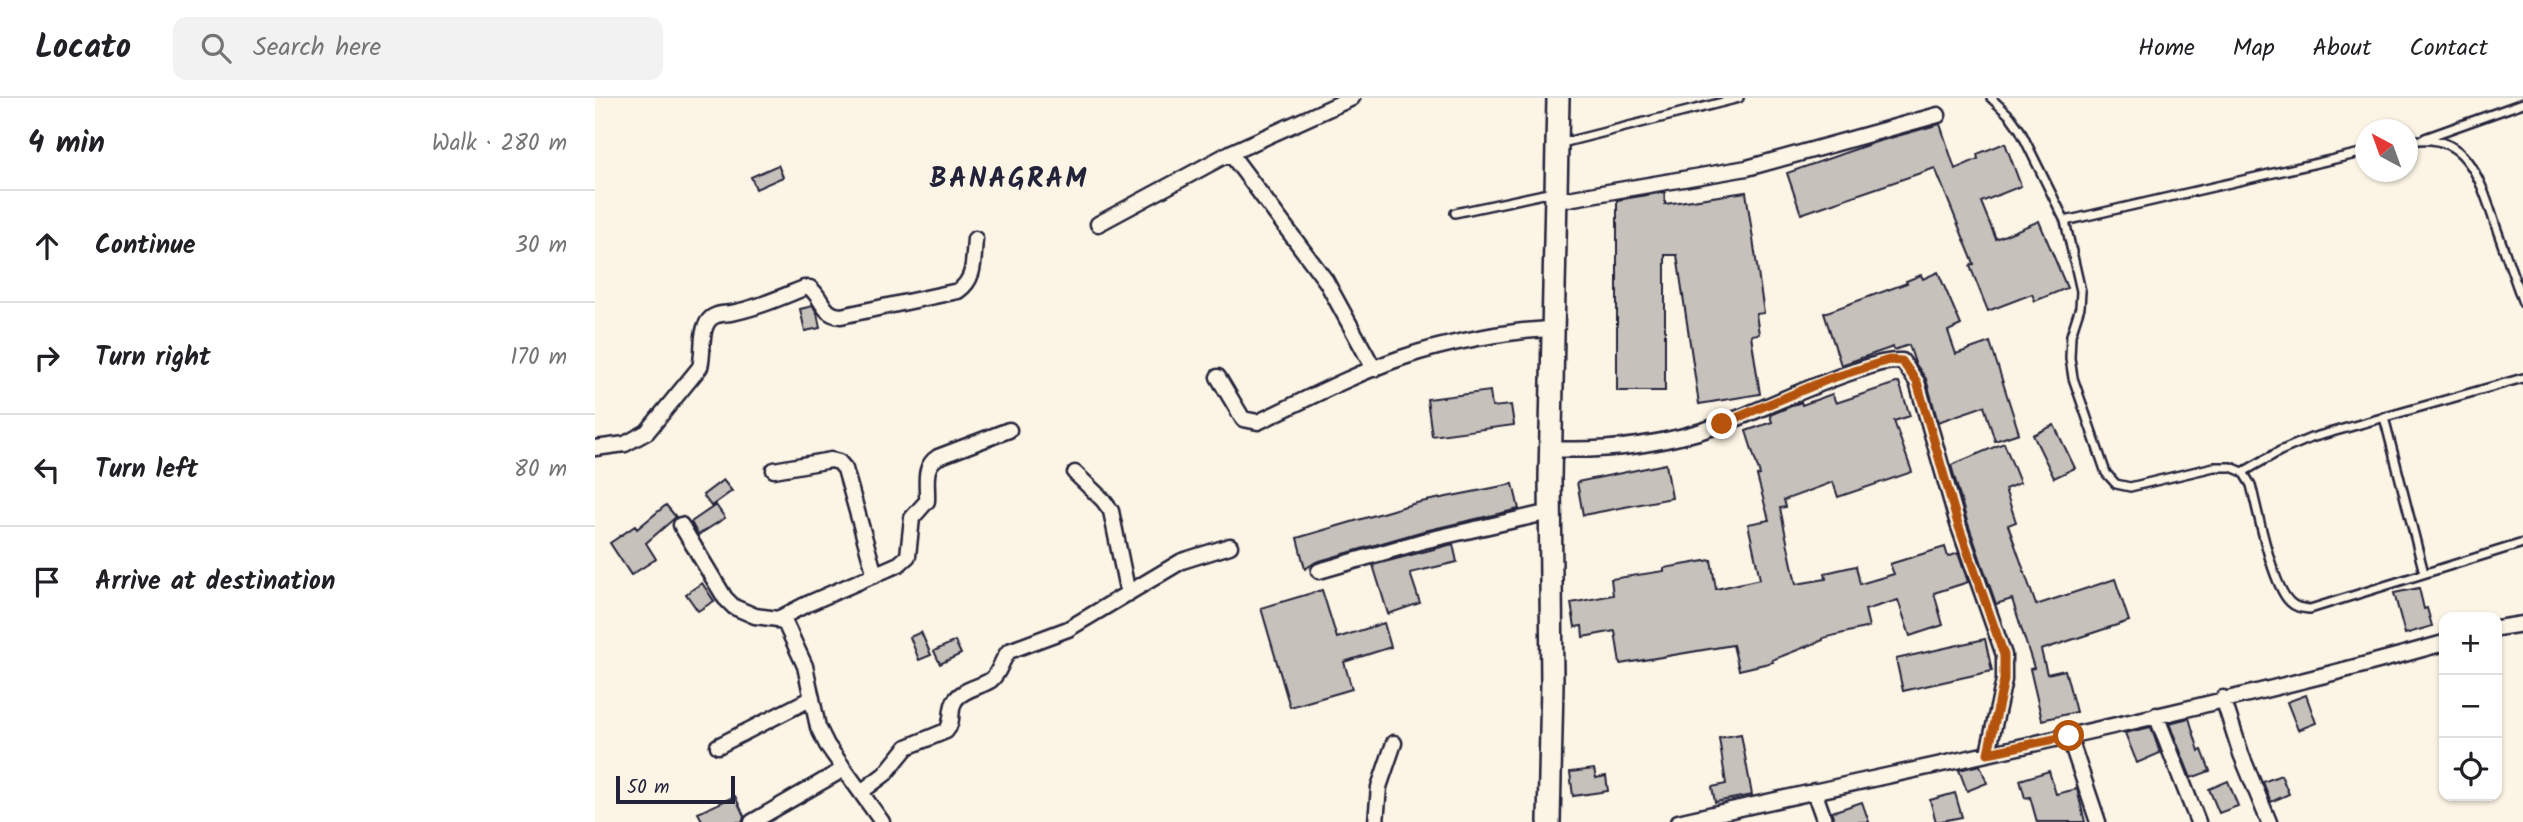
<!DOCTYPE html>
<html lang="en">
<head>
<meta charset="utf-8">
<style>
  body { margin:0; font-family:Kalam,sans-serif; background:#f2f2f2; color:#202124 }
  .controls { position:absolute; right:21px; bottom:21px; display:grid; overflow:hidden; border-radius:14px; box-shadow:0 2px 5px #0004 }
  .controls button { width:63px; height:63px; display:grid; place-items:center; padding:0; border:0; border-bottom:2px solid #e0e0e0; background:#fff; color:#202124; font:35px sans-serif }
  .compass { position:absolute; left:1760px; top:21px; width:63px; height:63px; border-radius:50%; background:#fff; box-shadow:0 2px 5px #0004; rotate:319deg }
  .scale { position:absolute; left:21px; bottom:18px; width:119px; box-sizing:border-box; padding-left:7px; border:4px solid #22223b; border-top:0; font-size:19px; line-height:24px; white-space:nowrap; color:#22223b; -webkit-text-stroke:5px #fcf5e5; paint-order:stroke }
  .stop { position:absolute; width:21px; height:21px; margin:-16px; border:5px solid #b45309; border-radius:50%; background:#fff }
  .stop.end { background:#b45309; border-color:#fff; box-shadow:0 2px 7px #0008 }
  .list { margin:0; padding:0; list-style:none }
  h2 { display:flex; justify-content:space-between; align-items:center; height:91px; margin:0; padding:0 28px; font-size:30px }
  h2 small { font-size:23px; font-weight:400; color:#757577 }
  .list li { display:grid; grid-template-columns:46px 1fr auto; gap:21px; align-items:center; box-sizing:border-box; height:112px; padding:0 28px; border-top:2px solid #e0e0e0 }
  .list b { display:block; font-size:26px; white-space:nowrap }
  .list em { font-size:23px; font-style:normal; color:#757577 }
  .icon { flex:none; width:38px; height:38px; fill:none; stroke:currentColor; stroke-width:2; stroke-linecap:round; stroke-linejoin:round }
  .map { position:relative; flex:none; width:1928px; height:724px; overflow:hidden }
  header { display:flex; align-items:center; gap:42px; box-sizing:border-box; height:98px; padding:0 35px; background:#fff; border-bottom:2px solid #e0e0e0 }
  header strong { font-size:33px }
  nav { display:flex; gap:38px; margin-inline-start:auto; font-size:24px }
  .search { width:490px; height:63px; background:#f2f2f2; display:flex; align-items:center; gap:18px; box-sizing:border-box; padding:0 24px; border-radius:14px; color:#757577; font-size:26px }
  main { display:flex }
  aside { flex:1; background:#fff }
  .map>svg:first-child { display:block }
  .building { fill:#c6c1bb; stroke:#22223b; stroke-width:2 }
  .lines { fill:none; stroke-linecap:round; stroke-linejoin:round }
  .lane-casing { stroke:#22223b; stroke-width:12 }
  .street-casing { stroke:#22223b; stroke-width:19 }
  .secondary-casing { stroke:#22223b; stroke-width:26 }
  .lane { stroke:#fcf5e5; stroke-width:7 }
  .street { stroke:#fcf5e5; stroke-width:14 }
  .secondary { stroke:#fcf5e5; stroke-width:21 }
  .route { stroke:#b45309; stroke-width:9 }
  .labels { text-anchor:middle; stroke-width:5; stroke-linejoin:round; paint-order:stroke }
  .district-label { font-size:28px; font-weight:bold; letter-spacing:2px; fill:#22223b; stroke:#fcf5e5 }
</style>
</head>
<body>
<header>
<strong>Locato</strong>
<div class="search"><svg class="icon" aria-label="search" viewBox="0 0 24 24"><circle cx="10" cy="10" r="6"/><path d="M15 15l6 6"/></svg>Search here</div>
<nav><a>Home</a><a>Map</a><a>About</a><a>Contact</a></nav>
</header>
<main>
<aside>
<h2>4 min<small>Walk · 280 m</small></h2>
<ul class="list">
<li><svg class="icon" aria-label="ahead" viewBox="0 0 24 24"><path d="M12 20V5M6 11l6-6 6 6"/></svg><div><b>Continue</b></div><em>30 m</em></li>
<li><svg class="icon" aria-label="right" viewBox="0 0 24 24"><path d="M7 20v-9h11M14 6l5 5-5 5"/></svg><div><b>Turn right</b></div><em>170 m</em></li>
<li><svg class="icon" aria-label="left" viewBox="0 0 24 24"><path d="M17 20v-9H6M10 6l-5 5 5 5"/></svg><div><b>Turn left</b></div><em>80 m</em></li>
<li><svg class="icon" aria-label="arrive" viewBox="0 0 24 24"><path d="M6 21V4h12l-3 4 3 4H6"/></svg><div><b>Arrive at destination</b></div></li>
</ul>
</aside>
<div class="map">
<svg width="1928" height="724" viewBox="0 0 1928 724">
  <rect width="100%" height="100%" fill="#fcf5e5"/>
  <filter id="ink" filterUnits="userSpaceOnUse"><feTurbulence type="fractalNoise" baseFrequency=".0143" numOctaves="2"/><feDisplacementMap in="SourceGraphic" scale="14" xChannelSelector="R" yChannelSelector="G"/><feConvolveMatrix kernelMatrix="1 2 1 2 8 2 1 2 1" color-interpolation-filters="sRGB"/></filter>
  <g filter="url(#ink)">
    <path class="building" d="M1345,26L1360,71L1383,61L1382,56L1410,45L1426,88L1386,104L1401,141L1444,123L1472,190L1440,203L1437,196L1393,213L1375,168L1379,166L1340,70L1206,116L1192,75L1281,44Z
      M183,67L188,79L161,91L156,79Z
      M1070,94V106L1151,94L1169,215L1161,216L1164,236L1156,237L1165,296L1104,306L1082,157H1070V293H1022V102Z
      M1343,174L1366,227L1353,233L1361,256L1395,244L1424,335L1400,343L1389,308L1343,324L1331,281L1320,265L1314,247L1299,252L1298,249L1246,267L1229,215L1312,185L1311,183L1326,177L1328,181Z
      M218,208L222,215L225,230L210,233L205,211Z
      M1304,284L1315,318L1299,323L1317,374L1243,399L1238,384L1189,402L1191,409L1185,410L1201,486L1231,481L1230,475L1261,468L1265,486L1299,476L1295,466L1350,449L1353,459L1363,455L1373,484L1339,495L1348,527L1315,538L1303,502L1270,512L1274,529L1228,540V542L1177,562L1178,564L1144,572L1138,547L1025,566L1020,533L988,539L987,528L980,529L976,505L1018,497L1016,481L1069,473V470L1116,462L1121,491L1165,481L1153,426L1174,422L1162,378L1165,377L1151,333L1177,324L1175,317L1206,304L1207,307L1237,296L1241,305Z
      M895,293L897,309L916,307L919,327L837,338L832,301Z
      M1459,327L1480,370L1459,380L1438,337Z
      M1409,345L1425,385L1410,391L1421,424L1413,427L1441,507L1520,481L1534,523L1446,552L1452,576L1470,572L1481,614L1447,622L1435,571L1439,570L1417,501L1401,506L1372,423L1356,367Z
      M1071,366L1077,400L988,417L982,384Z
      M128,382L137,393L116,408L108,397Z
      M918,386L924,411L825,434L721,464L710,471L702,440L821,405Z
      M71,407L81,419L51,445L61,461L36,477L15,445L40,428L42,431Z
      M121,407L130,420L103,437L96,424Z
      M858,446L862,464L815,475L825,505L793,516L778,467Z
      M107,485L119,503L103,513L91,496Z
      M1824,490L1829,511L1832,510L1837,528L1810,536L1799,495Z
      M727,492L742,540L789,525L796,549L749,564L757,591L695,609L666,510Z
      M326,534L336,557L324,562L315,539Z
      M1390,541L1397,573L1308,593L1301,561Z
      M360,543L366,556L345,566L339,553Z
      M1711,597L1721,625L1703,632L1692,604Z
      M1594,620L1604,653L1607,652L1615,673L1596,680L1574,625Z
      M1556,629L1565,655L1542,665L1530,635Z
      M1146,636L1157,697L1120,704L1117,689L1131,686L1124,640Z
      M1385,667L1392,685L1372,693L1364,672Z
      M999,671L1001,680L1011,678L1013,693L978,698L975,674Z
      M1454,673L1461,696L1482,691L1490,724H1442L1435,699L1430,700L1425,682Z
      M1686,677L1694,696L1676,704L1668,684Z
      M1633,683L1643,708L1624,715L1614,691Z
      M1360,695L1367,719L1341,724L1335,702Z
      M140,698L149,718L147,724H108L103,715Z
      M1267,704L1274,724H1239L1237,714Z"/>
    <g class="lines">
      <defs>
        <path id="lane" d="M1396,0L1415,18L1425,32L1470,123L1486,193L1485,209L1476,237L1475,260L1478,280L1511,375L1521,386L1535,389L1619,369H1636L1648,374L1656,387C1663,414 1677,487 1695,504C1701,510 1707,510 1715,511L1928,445
          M1830,40L1928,5
          M1812,44C1872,30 1886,84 1901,129C1910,154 1919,180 1928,205
          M963,46L1144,0
          M860,115L958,94
          M1470,123L1770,54
          M1789,319L1829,475
          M1648,374L1685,353L1716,340L1928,280"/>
        <path id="street" d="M635,55L731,183L779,271
          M961,103L1152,70L1343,17
          M503,126L635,55L757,0
          M623,279L648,321L663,324C710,302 757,277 806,260C849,245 914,232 960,231
          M0,350L30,346L52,334L105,269C109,255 105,237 112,225C117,216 126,216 136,215C162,210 184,200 209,190H215C228,200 227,217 246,218L363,193C381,181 378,161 380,141
          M956,351C1012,354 1072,346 1125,327C1171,310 1214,288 1260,273C1276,268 1290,262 1307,263L1322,284L1363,426L1409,557V582L1393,655
          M179,372L236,362L244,364L250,371L280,477
          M480,375L508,402L516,413L533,496
          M86,427L130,500L139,509L160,518L183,521L191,527L210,568L223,629L232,647L287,724
          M724,473L828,443L955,414
          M183,521L210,507L304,466L313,458L317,420L332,403C333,386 327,369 343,359L414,332
          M1902,530L1928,526
          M1628,600L1646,656L1674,724
          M1561,617L1603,724
          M1474,638L1503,724
          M123,648L217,600
          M1219,693L1230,724
          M266,694L290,676L312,649L351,633C360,623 353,611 361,601C369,591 385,589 396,582C405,575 406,562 414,553L473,531L587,463L635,448
          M157,724L249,671
          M781,724L784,689L799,645
          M1083,724C1339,666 1597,616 1849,545"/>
        <path id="secondary" d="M954,724L957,586L955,380L963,0"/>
      </defs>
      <use href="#lane" class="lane-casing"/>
      <use href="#street" class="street-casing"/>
      <use href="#secondary" class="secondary-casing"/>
      <use href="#lane" class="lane"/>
      <use href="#street" class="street"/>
      <use href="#secondary" class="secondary"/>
    </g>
  </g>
  <g class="lines" filter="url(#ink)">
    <path class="route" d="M1127,326L1234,281L1294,262L1307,263L1322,284L1363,426L1409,557V582L1393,655L1474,638"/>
  </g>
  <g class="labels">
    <g class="district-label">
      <text x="414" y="89">BANAGRAM</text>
    </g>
  </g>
</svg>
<div class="controls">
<button>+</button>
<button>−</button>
<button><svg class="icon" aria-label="locate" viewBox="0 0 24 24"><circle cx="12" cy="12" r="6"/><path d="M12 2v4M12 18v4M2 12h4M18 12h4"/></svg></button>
</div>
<svg class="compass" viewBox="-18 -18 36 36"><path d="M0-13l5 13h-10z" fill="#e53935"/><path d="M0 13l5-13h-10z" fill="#757577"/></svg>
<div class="scale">50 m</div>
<div class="stop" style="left:1474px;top:638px"></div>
<div class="stop end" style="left:1127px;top:326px"></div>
</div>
</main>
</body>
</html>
